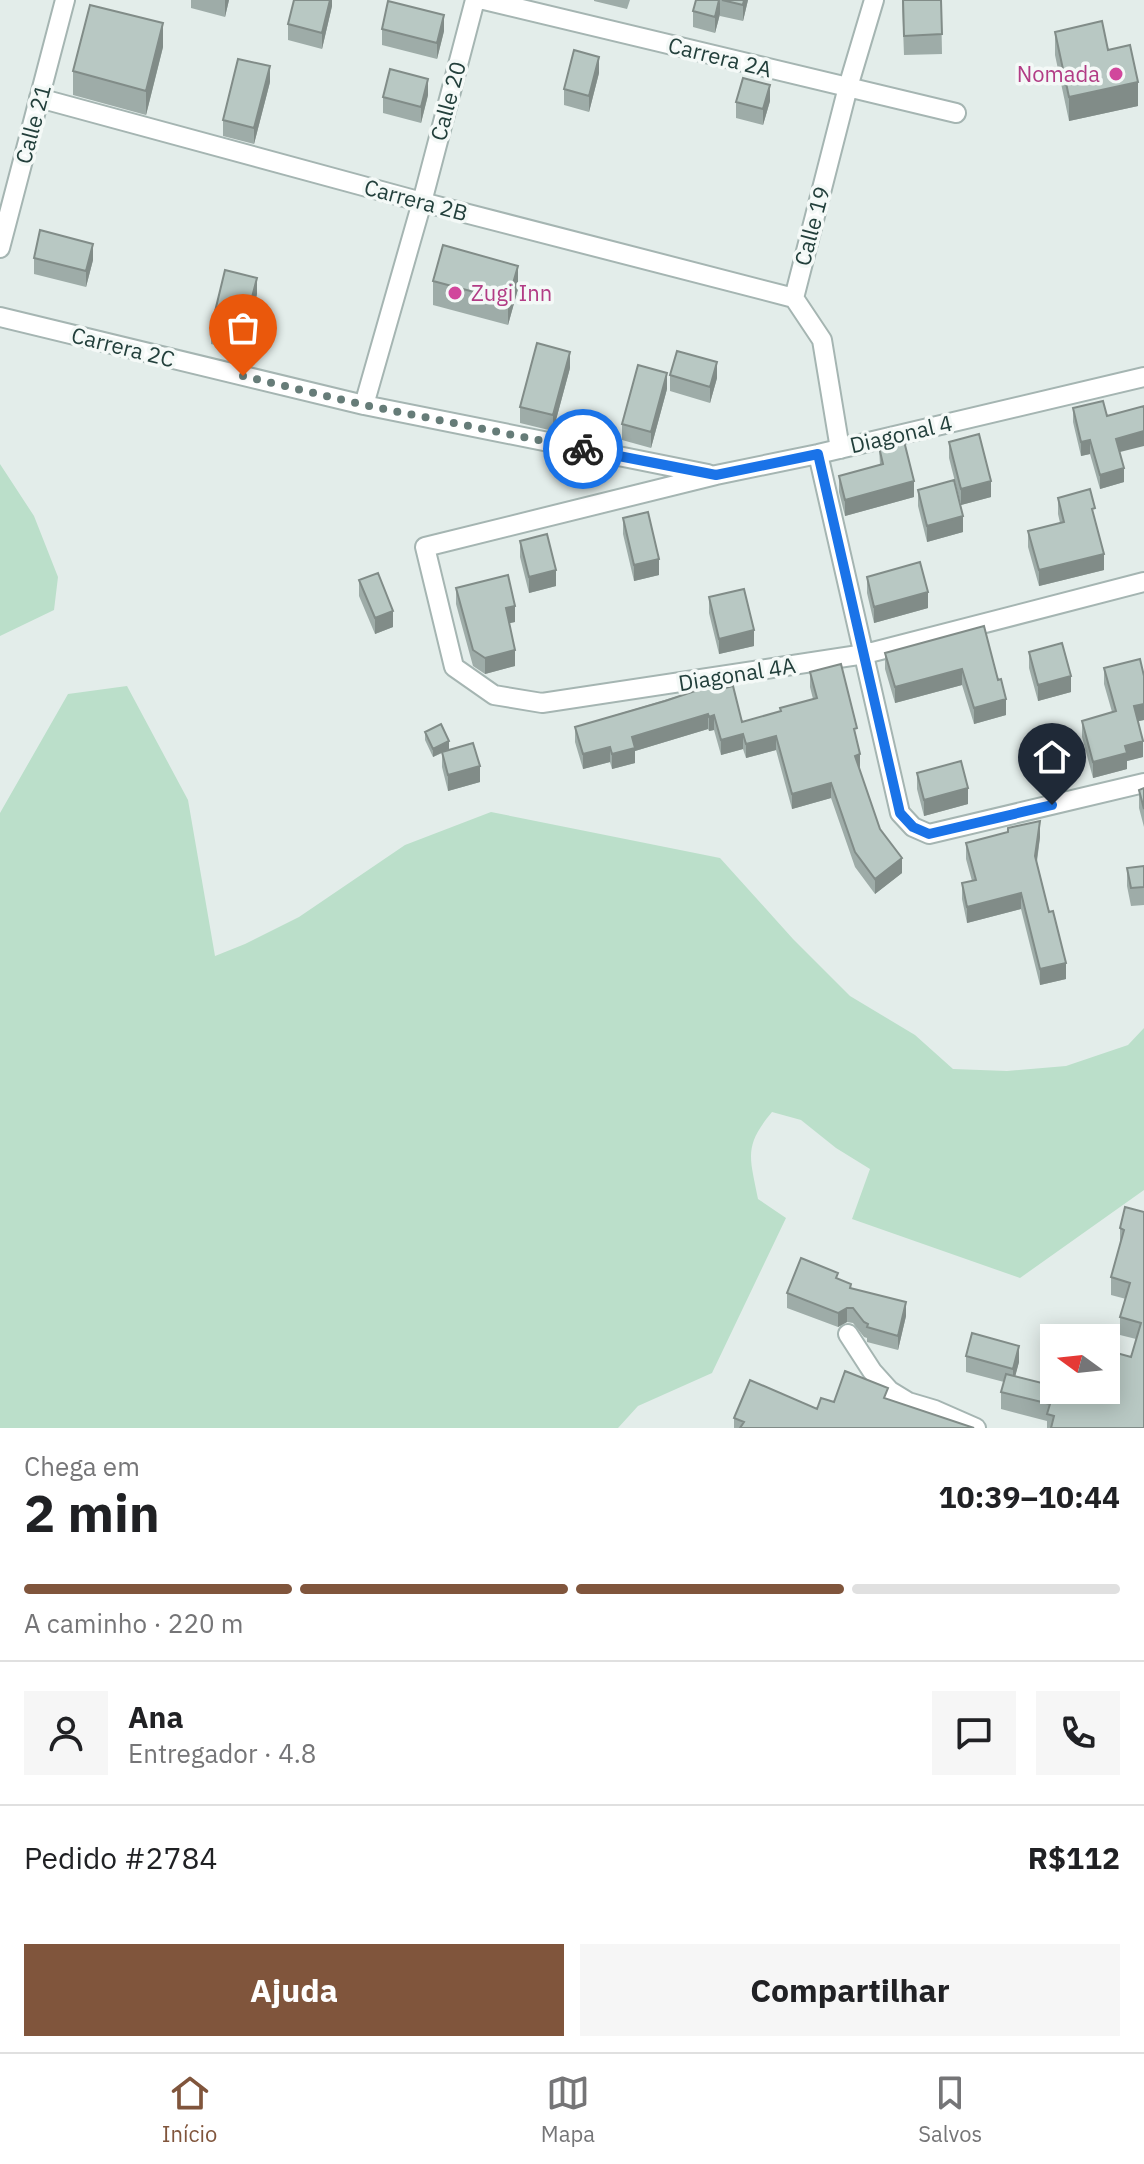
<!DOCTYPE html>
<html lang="pt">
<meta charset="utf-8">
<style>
body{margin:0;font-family:"IBM Plex Sans",sans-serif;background:#f6f6f6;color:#202124;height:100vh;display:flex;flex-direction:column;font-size:30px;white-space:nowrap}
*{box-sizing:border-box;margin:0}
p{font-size:26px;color:#757577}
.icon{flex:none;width:44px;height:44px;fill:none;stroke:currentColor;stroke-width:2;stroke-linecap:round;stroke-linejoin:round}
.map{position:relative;height:1428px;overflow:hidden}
.drawer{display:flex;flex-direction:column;background:#fff;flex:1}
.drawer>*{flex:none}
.needle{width:52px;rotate:285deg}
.fabs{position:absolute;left:1040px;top:1324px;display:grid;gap:16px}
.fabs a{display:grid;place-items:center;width:80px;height:80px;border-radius:0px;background:#fff;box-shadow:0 4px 20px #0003;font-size:40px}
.pin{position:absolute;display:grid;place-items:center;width:68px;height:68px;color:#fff;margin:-82px -34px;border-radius:50% 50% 50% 0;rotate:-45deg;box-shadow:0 0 8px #0007}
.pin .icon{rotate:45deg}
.courier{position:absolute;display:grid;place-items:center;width:80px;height:80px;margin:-40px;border:6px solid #1a73e8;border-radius:50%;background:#fff;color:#222;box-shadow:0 2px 10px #0007}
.headline em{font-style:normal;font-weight:700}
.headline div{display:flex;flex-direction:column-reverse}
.headline{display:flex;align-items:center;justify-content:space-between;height:136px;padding:0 24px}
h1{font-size:52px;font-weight:700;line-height:60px}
.bar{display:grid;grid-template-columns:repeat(4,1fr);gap:12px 8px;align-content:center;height:96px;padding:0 24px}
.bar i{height:10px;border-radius:6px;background:#e0e0e0}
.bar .current{background:#80553c}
.bar p{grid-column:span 4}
.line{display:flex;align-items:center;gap:20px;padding:0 24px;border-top:2px solid #e0e0e0}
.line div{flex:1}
.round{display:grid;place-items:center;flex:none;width:84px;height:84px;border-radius:0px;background:#f6f6f6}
.action{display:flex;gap:16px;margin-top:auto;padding:16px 24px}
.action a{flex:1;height:92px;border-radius:0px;background:#80553c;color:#fff;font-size:32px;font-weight:700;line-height:92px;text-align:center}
.action a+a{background:#f6f6f6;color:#202124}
.tabs{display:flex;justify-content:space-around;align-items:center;height:112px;border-top:2px solid #e0e0e0;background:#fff;font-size:22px;color:#757577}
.tabs a{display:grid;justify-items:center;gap:4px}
.tabs .current{color:#80553c}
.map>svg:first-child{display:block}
.green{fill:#bbdfca}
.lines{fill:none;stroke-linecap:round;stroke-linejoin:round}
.minor-casing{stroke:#a5b5b2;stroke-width:22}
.minor{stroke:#fff;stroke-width:18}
.wall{fill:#9eaca8}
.shaded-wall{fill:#818c88}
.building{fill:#b8c8c3;stroke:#818c88;stroke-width:2}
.done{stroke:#667c78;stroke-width:8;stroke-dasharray:0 14.4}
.route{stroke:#1a73e8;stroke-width:10}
.hotel-dot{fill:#d1479c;stroke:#f4f9f7;stroke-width:3}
.labels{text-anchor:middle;stroke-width:7;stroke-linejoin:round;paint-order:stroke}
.street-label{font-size:22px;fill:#223f3b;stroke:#f4f9f7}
.hotel-label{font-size:22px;fill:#b23c85;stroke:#f4f9f7;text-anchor:end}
</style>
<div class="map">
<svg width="1144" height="1428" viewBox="0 0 1144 1428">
<rect width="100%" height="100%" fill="#e3edea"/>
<path class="green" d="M 0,464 L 34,516 L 58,577 L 54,610 L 0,636 Z
M 127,686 L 188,800 L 215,956 L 245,944 L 299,917 L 405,845 L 491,812 L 720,858 L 793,939 L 850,996 L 915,1035 L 953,1069 L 1007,1071 L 1066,1066 L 1128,1045 L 1144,1028 L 1144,1190 L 1020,1278 L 852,1219 L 870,1169 L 836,1148 L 801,1120 L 772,1112 C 743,1147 750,1157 758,1199 L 786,1218 L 712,1373 L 638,1406 L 618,1428 L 0,1428 L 0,813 L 68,694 Z"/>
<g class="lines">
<g class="minor-casing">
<path id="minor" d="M 484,0 L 956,113
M 39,98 L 422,202 L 794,298
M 0,248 L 65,0
M 0,317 L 364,405 L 708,474
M 1144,377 L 818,454 L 716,475 L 425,547 L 454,667 L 494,695 L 542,703 L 865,654 L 1144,582
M 364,405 L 422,202 L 475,0
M 840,449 L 822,340 L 794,298 L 848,87 L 874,0
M 818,454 L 900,813 L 913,827 L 929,834 L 1144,783
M 848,1334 L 872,1371 L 890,1391 L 908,1402 L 935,1410 L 976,1428"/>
</g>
<use href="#minor" class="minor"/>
</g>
<path class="wall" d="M 191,0 L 229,0 L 225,17 L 191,8 Z
M 332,0 L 332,6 L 322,49 L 288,40 L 288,24 Z
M 594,0 L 630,0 L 627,9 L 594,1 Z
M 696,0 L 748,0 L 743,21 L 720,16 L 720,14 L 715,33 L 693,27 L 693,11 Z
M 902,0 L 941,0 L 942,54 L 904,55 Z
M 382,29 L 444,31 L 437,59 L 382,45 Z
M 1055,32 L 1108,50 L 1138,106 L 1069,121 L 1055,55 Z
M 163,47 L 146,115 L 73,95 L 73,71 Z
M 599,73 L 589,112 L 564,105 L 564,89 Z
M 270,82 L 254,144 L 223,136 L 223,120 Z
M 428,95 L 421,123 L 383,113 L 383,97 Z
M 770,101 L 763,125 L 736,118 L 736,102 Z
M 34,258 L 93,260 L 86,287 L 34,274 Z
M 433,281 L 518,289 L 508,325 L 433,305 Z
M 257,294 L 242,352 L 211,344 L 211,328 Z
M 570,368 L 553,431 L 520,423 L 520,407 Z
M 670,375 L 717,378 L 710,403 L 670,391 Z
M 667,389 L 651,448 L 622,440 L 622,424 Z
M 1073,408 L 1107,416 L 1119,452 L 1124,482 L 1100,489 L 1090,454 L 1081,456 L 1073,422 Z
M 949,442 L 991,497 L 961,505 L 949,458 Z
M 879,447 L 914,497 L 845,516 L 839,492 L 839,476 L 880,465 Z
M 918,490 L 963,532 L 927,542 L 918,506 Z
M 1058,498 L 1095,520 L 1104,570 L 1039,586 L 1028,547 L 1028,531 L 1060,523 L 1058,514 Z
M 623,518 L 659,575 L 634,581 L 623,534 Z
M 520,541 L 556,586 L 529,593 L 520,557 Z
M 867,577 L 928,608 L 874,623 L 867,593 Z
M 359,580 L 393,627 L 375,634 L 359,596 Z
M 456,588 L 515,622 L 509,623 L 515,666 L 485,674 L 473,666 L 456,604 Z
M 709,597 L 754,646 L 719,654 L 709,613 Z
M 984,626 L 1006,715 L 974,724 L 962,685 L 895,703 L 885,669 L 885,653 Z
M 1029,652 L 1071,692 L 1038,701 L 1029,668 Z
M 1104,668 L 1144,720 L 1138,721 L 1143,757 L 1127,761 L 1127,769 L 1093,778 L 1082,737 L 1082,721 L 1112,712 L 1104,684 Z
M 810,672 L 857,742 L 859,769 L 880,829 L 902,873 L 875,894 L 855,867 L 831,798 L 792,809 L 776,750 L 746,758 L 743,749 L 721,755 L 714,730 L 709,731 L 708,729 L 635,751 L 635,763 L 612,769 L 610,762 L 583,769 L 575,742 L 575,727 L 701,689 L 701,686 L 721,689 L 742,722 L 780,711 L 780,708 L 813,699 L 810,687 Z
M 425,732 L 449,749 L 480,782 L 448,791 L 442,767 L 442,753 L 433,757 L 425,740 Z
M 917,773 L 968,804 L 924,816 L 917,789 Z
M 1144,788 L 1144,827 L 1139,808 L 1139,790 Z
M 1040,837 L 1037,862 L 1066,979 L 1040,985 L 1021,909 L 967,923 L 962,899 L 962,883 L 972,881 L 966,859 L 966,843 Z
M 1144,866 L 1144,905 L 1131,906 L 1127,886 L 1127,868 Z
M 1144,1212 L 1144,1428 L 1047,1428 L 1047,1421 L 1001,1409 L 1001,1392 L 1004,1382 L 966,1372 L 966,1356 L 1019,1362 L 1015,1376 L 1054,1386 L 1131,1357 L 1136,1339 L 1120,1335 L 1120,1317 L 1126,1299 L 1111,1295 L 1111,1277 L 1120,1245 L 1120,1228 Z
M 838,1279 L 851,1289 L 906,1316 L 898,1350 L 867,1342 L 867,1338 L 864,1337 L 853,1323 L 847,1322 L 838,1327 L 787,1308 L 787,1293 Z
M 888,1399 L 974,1428 L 734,1428 L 734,1418 L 817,1409 L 834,1402 Z"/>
<path class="shaded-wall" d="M 225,0 L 229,0 L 225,17 Z
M 330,0 L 332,0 L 332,6 L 322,49 L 322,33 Z
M 720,0 L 720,14 L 715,33 L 715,17 Z
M 744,0 L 748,0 L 743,21 L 743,5 Z
M 444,15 L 444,31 L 437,59 L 437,43 Z
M 163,23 L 163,47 L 146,115 L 146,91 Z
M 599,57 L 599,73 L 589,112 L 589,96 Z
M 270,66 L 270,82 L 254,144 L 254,128 Z
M 428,79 L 428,95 L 421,123 L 421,107 Z
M 1138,82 L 1138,106 L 1069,121 L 1069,97 Z
M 770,85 L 770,101 L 763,125 L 763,109 Z
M 93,244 L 93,260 L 86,287 L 86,271 Z
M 518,266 L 518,289 L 508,325 L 508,301 Z
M 257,278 L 257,294 L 242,352 L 242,336 Z
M 570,352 L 570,368 L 553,431 L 553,415 Z
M 717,362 L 717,378 L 710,403 L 710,387 Z
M 667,373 L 667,389 L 651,448 L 651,432 Z
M 1144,431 L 1144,446 L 1116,453 L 1116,439 Z
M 1090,440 L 1090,454 L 1081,456 L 1081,442 Z
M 1124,468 L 1124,482 L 1100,489 L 1100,475 Z
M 914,481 L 914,497 L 845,516 L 845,500 Z
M 991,481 L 991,497 L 961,505 L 961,489 Z
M 963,516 L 963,532 L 927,542 L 927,526 Z
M 1104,554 L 1104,570 L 1039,586 L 1039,570 Z
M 659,559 L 659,575 L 634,581 L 634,565 Z
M 556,570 L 556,586 L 529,593 L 529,577 Z
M 928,592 L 928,608 L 874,623 L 874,607 Z
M 515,606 L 515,622 L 506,624 L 506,608 Z
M 393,611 L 393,627 L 375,634 L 375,618 Z
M 754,630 L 754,646 L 719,654 L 719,639 Z
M 515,650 L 515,666 L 485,674 L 485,658 Z
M 962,669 L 962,685 L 895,703 L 895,687 Z
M 1071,676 L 1071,692 L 1038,701 L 1038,685 Z
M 1006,699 L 1006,715 L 974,724 L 974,708 Z
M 1144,704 L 1144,720 L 1134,722 L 1134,706 Z
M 708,714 L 708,729 L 635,751 L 635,763 L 612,769 L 612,754 L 632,737 Z
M 714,715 L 714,730 L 709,731 L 709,717 Z
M 743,734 L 743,749 L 721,755 L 721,740 Z
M 776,736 L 776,750 L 746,758 L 746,744 Z
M 449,741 L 449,749 L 433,757 L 433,749 Z
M 1143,741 L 1143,757 L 1127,761 L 1127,769 L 1093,778 L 1093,762 L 1125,746 Z
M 610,747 L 610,762 L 583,769 L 583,754 Z
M 860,754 L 860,769 L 855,770 L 855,756 Z
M 480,766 L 480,782 L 448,791 L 448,775 Z
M 831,783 L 831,798 L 792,809 L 792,794 Z
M 968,788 L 968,804 L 924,816 L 924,800 Z
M 1040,821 L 1040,837 L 1035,872 L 1035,856 Z
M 902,858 L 902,873 L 875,894 L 875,879 Z
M 1021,893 L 1021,909 L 967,923 L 967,907 Z
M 1066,963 L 1066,979 L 1040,985 L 1040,969 Z
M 906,1302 L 906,1316 L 898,1350 L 898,1336 Z
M 847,1308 L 847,1322 L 838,1327 L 838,1313 Z
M 1019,1346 L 1019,1362 L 1013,1385 L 1013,1369 Z"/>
<path class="building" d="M 294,0 L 330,0 L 322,33 L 288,24 Z
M 696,0 L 719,0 L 715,17 L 693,11 Z
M 722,0 L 744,0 L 743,5 Z
M 903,0 L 941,0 L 942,34 L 904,36 Z
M 388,1 L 444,15 L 437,43 L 382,29 Z
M 90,5 L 163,23 L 146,91 L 73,71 Z
M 1102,21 L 1108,50 L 1130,45 L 1138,82 L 1069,97 L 1055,32 Z
M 574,50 L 599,57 L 589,96 L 564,89 Z
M 238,59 L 270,66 L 254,128 L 223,120 Z
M 390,69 L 428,79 L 421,107 L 383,97 Z
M 743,78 L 770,85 L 763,109 L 736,102 Z
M 40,230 L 93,244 L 86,271 L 34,258 Z
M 443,245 L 518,266 L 508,301 L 433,281 Z
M 225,270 L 257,278 L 242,336 L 211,328 Z
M 537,343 L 570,352 L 553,415 L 520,407 Z
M 677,351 L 717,362 L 710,387 L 670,375 Z
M 638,365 L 667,373 L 651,432 L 622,424 Z
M 1103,401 L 1107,416 L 1144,406 L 1144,431 L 1116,439 L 1124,468 L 1100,475 L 1090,440 L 1081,442 L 1073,408 Z
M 979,434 L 991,481 L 961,489 L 949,442 Z
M 904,441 L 914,481 L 845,500 L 839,476 L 883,464 L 879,447 Z
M 954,480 L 963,516 L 927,526 L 918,490 Z
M 1090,489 L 1095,508 L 1092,509 L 1104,554 L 1039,570 L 1028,531 L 1064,522 L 1058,498 Z
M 648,512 L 659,559 L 634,565 L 623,518 Z
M 547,534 L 556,570 L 529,577 L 520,541 Z
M 920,562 L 928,592 L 874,607 L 867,577 Z
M 378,573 L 393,611 L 375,618 L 359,580 Z
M 508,575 L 515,606 L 506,608 L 515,650 L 485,658 L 473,650 L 456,588 Z
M 744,589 L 754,630 L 719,639 L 709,597 Z
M 984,626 L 998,680 L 1001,679 L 1006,699 L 974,708 L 962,669 L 895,687 L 885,653 Z
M 1062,643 L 1071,676 L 1038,685 L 1029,652 Z
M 1140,659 L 1144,676 L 1144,704 L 1134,706 L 1143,741 L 1125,746 L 1127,753 L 1093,762 L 1082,721 L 1116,711 L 1104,668 Z
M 841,664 L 857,728 L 854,729 L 860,754 L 855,756 L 880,829 L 902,858 L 875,879 L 855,852 L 831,783 L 792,794 L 776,736 L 746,744 L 743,734 L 721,740 L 714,715 L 709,717 L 708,714 L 632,737 L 635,748 L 612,754 L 610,747 L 583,754 L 575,727 L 665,701 L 701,689 L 701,686 L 719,681 L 721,689 L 733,686 L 742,722 L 781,711 L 780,708 L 817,698 L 810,672 Z
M 441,724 L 449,741 L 433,749 L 425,732 Z
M 473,743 L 480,766 L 448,775 L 442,752 Z
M 961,761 L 968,788 L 924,800 L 917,773 Z
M 1144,788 L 1144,809 L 1139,790 Z
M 1040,821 L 1035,856 L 1049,912 L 1053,911 L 1066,963 L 1040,969 L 1021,893 L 967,907 L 962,883 L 976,880 L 966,843 L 1008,832 L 1008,828 Z
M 1144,866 L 1144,887 L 1131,888 L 1127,868 Z
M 1125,1207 L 1144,1212 L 1144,1428 L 1051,1428 L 1054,1416 L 1047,1414 L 1050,1404 L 1001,1392 L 1006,1374 L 1054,1386 L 1054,1390 L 1106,1390 L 1106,1350 L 1131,1357 L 1141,1323 L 1120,1317 L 1130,1283 L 1111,1277 L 1124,1230 L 1120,1228 Z
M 801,1258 L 838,1273 L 836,1278 L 851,1284 L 850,1288 L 906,1302 L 898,1336 L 867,1327 L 868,1324 L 864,1322 L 853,1308 L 847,1308 L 838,1313 L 787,1293 Z
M 972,1333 L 1019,1346 L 1013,1369 L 966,1356 Z
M 845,1371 L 888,1388 L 884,1398 L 974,1428 L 740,1428 L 744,1422 L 734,1418 L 750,1380 L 817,1409 L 821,1398 L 834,1402 Z"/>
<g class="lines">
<path class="done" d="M 243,376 L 364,405 L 583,449"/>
<path class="route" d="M 583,449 L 716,475 L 818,454 L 900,813 L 913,827 L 929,834 L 1052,805"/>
</g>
<g class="hotel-dot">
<circle cx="1116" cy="74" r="8"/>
<circle cx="455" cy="293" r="8"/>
</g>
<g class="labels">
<g class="street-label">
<text transform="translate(720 57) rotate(14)" y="8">Carrera 2A</text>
<text transform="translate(448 101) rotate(-75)" y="8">Calle 20</text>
<text transform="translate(33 124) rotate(-75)" y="8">Calle 21</text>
<text transform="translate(416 200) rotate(15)" y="8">Carrera 2B</text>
<text transform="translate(812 226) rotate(-75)" y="8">Calle 19</text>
<text transform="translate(123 347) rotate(14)" y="8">Carrera 2C</text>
<text transform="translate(901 434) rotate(-13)" y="8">Diagonal 4</text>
<text transform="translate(737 674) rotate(-9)" y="8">Diagonal 4A</text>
</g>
<g class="hotel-label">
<text x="1100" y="82">Nomada</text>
<text x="471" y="301" text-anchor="start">Zugi Inn</text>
</g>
</g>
</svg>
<div class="fabs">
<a><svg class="needle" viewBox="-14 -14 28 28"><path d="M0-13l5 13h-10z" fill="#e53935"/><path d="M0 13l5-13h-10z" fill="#757577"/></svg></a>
</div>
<div class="pin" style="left:243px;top:376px;background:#ea580c"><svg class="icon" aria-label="bag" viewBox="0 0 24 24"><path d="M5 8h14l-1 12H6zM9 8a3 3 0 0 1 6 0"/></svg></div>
<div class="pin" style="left:1052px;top:805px;background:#1f2937"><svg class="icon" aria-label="home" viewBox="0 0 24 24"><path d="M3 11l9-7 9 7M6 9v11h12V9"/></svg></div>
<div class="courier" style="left:583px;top:449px"><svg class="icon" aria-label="bike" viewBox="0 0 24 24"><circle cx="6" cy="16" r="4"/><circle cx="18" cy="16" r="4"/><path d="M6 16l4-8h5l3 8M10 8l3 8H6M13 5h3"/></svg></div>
</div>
<section class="drawer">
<div class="headline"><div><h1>2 min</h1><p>Chega em</p></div><em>10:39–10:44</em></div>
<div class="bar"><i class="current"></i><i class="current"></i><i class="current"></i><i></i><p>A caminho · 220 m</p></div>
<div class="line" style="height:144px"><a class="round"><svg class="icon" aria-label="person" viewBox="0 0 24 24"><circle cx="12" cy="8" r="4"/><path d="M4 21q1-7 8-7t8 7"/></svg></a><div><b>Ana</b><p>Entregador · 4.8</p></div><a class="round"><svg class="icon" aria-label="chat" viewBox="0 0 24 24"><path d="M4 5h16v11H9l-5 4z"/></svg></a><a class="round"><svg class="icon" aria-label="phone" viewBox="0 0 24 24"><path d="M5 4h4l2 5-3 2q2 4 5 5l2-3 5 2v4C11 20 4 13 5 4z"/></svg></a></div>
<div class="line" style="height:104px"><div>Pedido #2784</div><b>R$112</b></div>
<div class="action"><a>Ajuda</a><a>Compartilhar</a></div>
</section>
<nav class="tabs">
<a class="current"><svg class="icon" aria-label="home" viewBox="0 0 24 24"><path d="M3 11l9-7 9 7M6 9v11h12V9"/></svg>Início</a>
<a><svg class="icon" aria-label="map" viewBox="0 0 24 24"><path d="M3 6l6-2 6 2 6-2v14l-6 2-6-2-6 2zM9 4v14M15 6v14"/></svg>Mapa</a>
<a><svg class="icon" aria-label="saved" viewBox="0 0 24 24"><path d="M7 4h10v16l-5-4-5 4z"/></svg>Salvos</a>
</nav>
